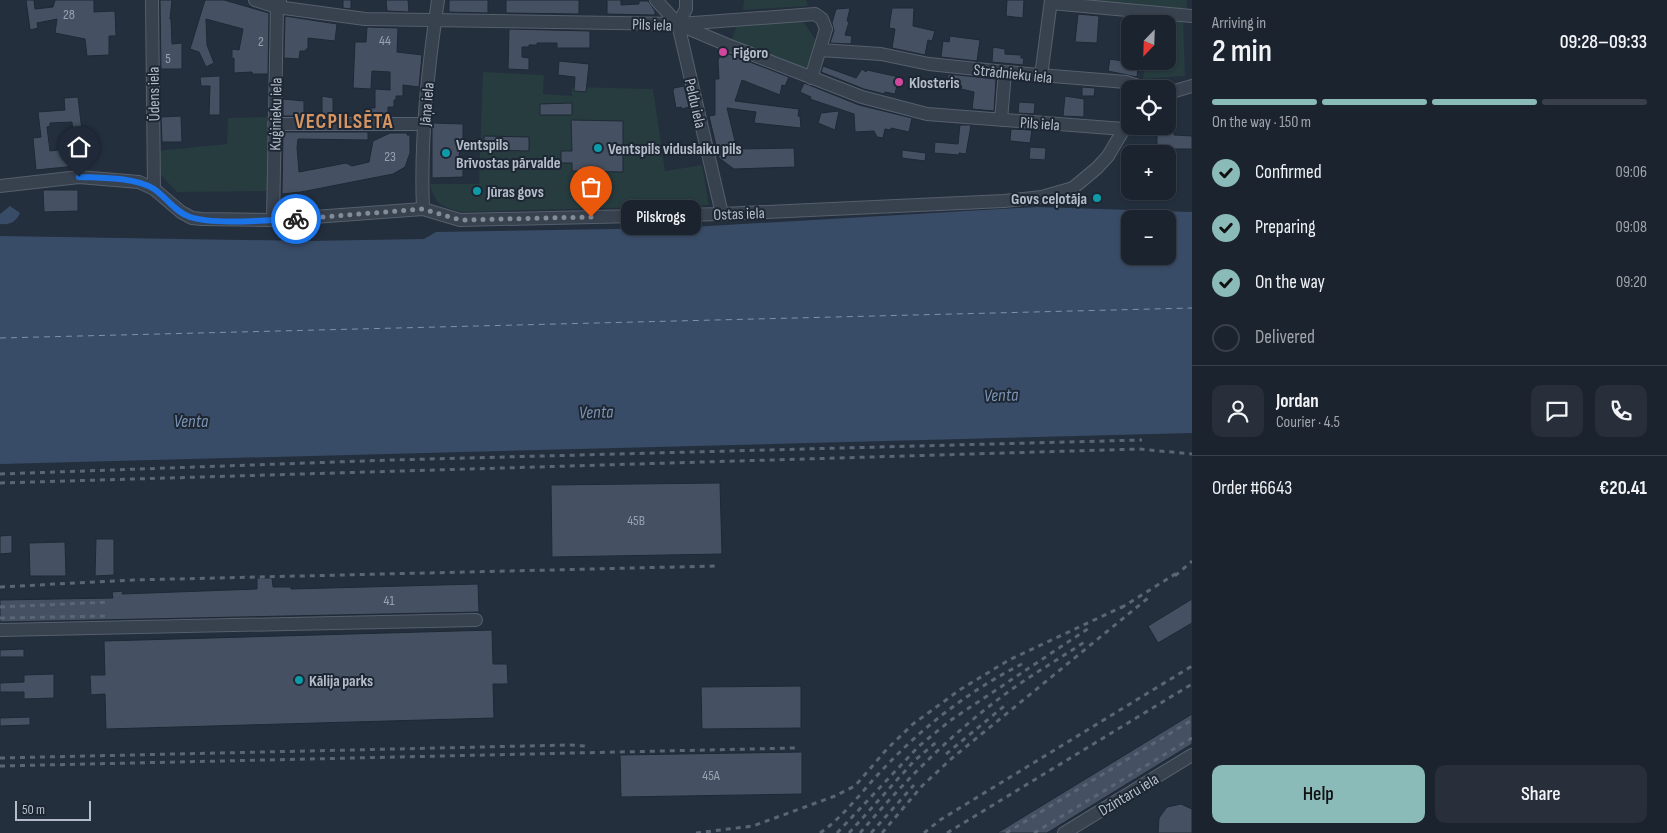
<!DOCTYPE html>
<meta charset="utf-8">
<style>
body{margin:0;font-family:"Sofia Sans Condensed",sans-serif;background:#282f3a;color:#f1f3f6;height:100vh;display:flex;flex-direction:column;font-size:19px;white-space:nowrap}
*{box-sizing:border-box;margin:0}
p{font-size:16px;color:#a0a4aa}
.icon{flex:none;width:28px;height:28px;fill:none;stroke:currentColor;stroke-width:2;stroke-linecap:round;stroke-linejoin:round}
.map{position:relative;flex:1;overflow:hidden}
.sheet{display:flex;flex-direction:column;background:#1b232e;width:475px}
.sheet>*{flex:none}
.needle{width:32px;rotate:203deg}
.tools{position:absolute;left:1121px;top:15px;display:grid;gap:10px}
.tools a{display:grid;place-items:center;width:55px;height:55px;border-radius:10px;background:#1b232e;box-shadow:0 1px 4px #0004,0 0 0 1px #39404a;font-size:25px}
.scale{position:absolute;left:15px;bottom:12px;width:76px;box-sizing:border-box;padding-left:5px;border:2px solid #b4bcc9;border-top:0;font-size:14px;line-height:18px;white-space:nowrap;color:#b4bcc9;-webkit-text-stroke:4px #1d2633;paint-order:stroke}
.pin{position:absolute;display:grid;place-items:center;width:42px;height:42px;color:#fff;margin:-51px -21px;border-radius:50% 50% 50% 0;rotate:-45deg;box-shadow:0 0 5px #0007}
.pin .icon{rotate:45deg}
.courier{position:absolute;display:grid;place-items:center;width:50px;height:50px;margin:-25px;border:4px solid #1a73e8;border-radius:50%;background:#fff;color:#222;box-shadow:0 1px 6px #0007}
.bubble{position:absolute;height:35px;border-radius:10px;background:#1b232e;box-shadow:0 1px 4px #0004,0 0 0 1px #39404a;font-size:16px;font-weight:600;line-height:35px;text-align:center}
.summary em{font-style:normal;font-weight:600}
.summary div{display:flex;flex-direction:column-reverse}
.summary{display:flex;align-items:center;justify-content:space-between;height:85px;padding:0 20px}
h1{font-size:32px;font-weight:600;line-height:38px}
.bar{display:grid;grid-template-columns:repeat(4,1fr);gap:8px 5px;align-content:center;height:60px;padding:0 20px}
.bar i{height:6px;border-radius:4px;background:#39404a}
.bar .selected{background:#8bbbb9}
.bar p{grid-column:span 4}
.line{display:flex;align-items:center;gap:12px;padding:0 20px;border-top:1px solid #39404a}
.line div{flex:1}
.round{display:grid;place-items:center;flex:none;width:52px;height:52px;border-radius:10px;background:#282f3a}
ol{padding:0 20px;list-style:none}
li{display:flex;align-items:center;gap:15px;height:55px}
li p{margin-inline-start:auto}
li .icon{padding:5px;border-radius:50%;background:#8bbbb9;color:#111;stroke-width:4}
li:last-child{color:#a0a4aa}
li i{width:28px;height:28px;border:2px solid #39404a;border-radius:50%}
.primary-button{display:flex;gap:10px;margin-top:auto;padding:10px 20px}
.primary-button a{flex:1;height:58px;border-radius:10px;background:#8bbbb9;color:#111;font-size:20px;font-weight:600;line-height:58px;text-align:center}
.primary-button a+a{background:#282f3a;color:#f1f3f6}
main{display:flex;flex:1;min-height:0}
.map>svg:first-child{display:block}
.green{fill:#263c3f}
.water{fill:#394c67;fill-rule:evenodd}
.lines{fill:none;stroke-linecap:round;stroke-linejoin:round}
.ferry{stroke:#7c92b1;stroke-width:1;stroke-dasharray:6 5;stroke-linecap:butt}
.building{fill:#455162;stroke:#1f2835;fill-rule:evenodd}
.minor-casing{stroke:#565f6c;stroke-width:14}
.minor{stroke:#38414e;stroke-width:12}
.rail{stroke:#5a6575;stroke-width:3;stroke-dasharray:5 5;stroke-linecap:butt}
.done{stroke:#828b98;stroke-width:5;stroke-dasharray:0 9}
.route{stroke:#1a73e8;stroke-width:6}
.hotel-dot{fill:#d1479c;stroke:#1d2633;stroke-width:2}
.culture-dot{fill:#0f9aa8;stroke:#1d2633;stroke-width:2}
.labels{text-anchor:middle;stroke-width:4;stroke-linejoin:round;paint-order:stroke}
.number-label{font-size:14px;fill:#98a1af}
.street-label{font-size:16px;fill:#b4bcc9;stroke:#1d2633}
.poi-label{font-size:16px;font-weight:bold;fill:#b4bcc9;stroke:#1d2633;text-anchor:start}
.water-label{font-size:18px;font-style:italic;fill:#7c92b1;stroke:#1d2633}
.district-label{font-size:21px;font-weight:bold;letter-spacing:1px;fill:#d59563;stroke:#1d2633}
</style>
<main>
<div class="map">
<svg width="1192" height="833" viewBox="0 0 1192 833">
<rect width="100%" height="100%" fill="#242f3e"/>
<path class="green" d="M 744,0 L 806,0 L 808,6 L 743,10 Z
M 1073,0 L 1187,0 L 1186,11 Z
M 1152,18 L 1183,20 L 1185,76 L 1143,79 L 1146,61 L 1168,61 L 1168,24 L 1151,24 Z
M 803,21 L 817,42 L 809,67 L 800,68 L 731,41 L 737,25 Z
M 483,72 L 544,75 L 543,94 L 572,96 L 572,87 L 653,89 L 665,171 L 702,165 L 709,205 L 462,212 C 442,207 435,205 430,184 L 479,184 Z
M 268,117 L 268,191 L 177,192 L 157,171 L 156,151 L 227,144 L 228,118 Z"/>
<path class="water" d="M 10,206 L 20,213 C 16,222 10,225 0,224 L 0,214 Z
M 1037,207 L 1192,212 L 1192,433 L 0,464 L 0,236 L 308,241 L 424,239 L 436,232 L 675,228 ZM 1130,219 L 1168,219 L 1168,256 L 1130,256 Z"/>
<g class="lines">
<path class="ferry" d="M 0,338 L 1192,308"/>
</g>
<path class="building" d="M 26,0 L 34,0 L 35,9 L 53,7 L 55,0 L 94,0 L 94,12 L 115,11 L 116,36 L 109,36 L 109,55 L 87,56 L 85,39 L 55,33 L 57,19 L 37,23 L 38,28 L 30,30 Z
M 160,0 L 172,0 L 170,19 L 171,19 L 172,44 L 182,43 L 182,69 L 161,69 Z
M 205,0 L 224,0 L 269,13 L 268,74 L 252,74 L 252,72 L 234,73 L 234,58 L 232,59 L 232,49 L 239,50 L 243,29 L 206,19 L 207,45 L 214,63 L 206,67 L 199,52 L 190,49 Z
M 343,0 L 351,0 L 351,9 L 343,8 Z
M 386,0 L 408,0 L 409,12 L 387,11 Z
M 449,0 L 488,0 L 488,13 L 449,12 Z
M 506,0 L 579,0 L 579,14 L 506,13 Z
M 607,0 L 621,0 L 621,5 L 639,4 L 639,1 L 648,1 L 655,11 L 655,15 L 607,14 Z
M 1007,0 L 1024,0 L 1023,18 L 1006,16 Z
M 850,8 L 847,21 L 849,22 L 845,35 L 852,36 L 851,44 L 830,43 L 834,31 L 832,23 L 836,9 Z
M 892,8 L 914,8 L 913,26 L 935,31 L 932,41 L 928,40 L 925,55 L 892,48 L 895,29 L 889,28 Z
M 1078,14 L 1099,16 L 1097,43 L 1075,42 Z
M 285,16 L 337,24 L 335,41 L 308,38 L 308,49 L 306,49 L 306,51 L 300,51 L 299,59 L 284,58 Z
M 367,27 L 398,28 L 397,52 L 422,55 L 419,87 L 403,85 L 403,96 L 396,96 L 396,100 L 394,100 L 394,107 L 388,107 L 388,116 L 364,116 L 364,110 L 369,110 L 369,108 L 375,108 L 375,89 L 390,90 L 390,72 L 372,71 L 371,89 L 353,88 L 355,42 L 366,42 Z
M 509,29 L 590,31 L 590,48 L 557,48 L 557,43 L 537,43 L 537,45 L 529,45 L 529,47 L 522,47 L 522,57 L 529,58 L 529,70 L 508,69 Z
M 950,36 L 980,40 L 977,61 L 941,57 L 943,41 L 949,42 Z
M 993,47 L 1005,49 L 1005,54 L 1021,55 L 1021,58 L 1024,58 L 1023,65 L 992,62 Z
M 721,51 L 789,77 L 785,86 L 782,85 L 780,95 L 742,80 L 735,101 L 799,109 L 798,116 L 800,116 L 801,128 L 754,123 L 756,112 L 727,108 L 737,149 L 794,148 L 795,167 L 734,169 L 719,158 L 709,116 L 715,115 L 715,79 L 719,79 L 718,61 Z
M 1110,59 L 1133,63 L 1133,67 L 1138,67 L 1137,77 L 1108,71 Z
M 559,61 L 589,64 L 586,92 L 574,91 L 575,77 L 558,75 Z
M 823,66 L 856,78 L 862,69 L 866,72 L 867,70 L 899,77 L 895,94 L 885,92 L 884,94 L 864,89 L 821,72 Z
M 948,74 L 996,79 L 994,111 L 972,109 L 974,92 L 961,89 L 962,86 L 947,85 Z
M 220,76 L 220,115 L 209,115 L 210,86 L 201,86 L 200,77 Z
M 804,83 L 859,105 L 912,118 L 909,132 L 891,128 L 891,130 L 885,129 L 883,138 L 877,137 L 874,131 L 855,132 L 854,114 L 810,99 L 811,97 L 800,92 Z
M 684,86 L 689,107 L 682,109 L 681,107 L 676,108 L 673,91 L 674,88 Z
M 1082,87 L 1095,88 L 1094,96 L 1082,96 Z
M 322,96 L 333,98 L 333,116 L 322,116 Z
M 1065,96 L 1084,99 L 1084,117 L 1063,116 Z
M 78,97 L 86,165 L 36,170 L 33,138 L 41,137 L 38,112 L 65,110 L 64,98 ZM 72,122 L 74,148 L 50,151 L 47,127 L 50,126 L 50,123 Z
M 283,99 L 304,101 L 304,116 L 283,116 Z
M 1019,102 L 1035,103 L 1034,114 L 1018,113 Z
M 572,103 L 572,115 L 540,115 L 540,104 Z
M 839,111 L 835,130 L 818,123 L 821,113 Z
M 181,116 L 182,142 L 162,142 L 161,117 Z
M 571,120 L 623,121 L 623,172 L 572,171 L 572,163 L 561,163 L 561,151 L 572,151 Z
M 432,123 L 463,124 L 463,145 L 459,154 L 460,165 L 463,165 L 463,177 L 432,178 Z
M 960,125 L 971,125 L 966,154 L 959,153 L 959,155 L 934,153 L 935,142 L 958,144 Z
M 1011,129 L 1032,130 L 1030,143 L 1010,141 Z
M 1157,131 L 1174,131 L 1174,135 L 1192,136 L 1192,149 L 1157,149 Z
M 283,132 L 368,132 L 368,140 L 298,139 L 297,147 L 299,172 L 346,163 L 352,166 L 369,162 L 373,141 L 390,133 L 407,133 L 407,135 L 410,135 L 410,153 L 405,167 L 393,174 L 301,192 L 282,194 Z
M 484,136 L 529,137 L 529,151 L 484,150 Z
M 1030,147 L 1046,148 L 1045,160 L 1029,159 Z
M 902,150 L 926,153 L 925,161 L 902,158 Z
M 43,190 L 78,190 L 78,211 L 44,212 Z
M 720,483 L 722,554 L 552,557 L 551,485 Z
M 12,535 L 12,553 L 0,554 L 0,536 Z
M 96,539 L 114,539 L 114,575 L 95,576 Z
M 65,542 L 66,576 L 30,576 L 29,543 Z
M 257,578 L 272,578 L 273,587 L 291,587 L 291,589 L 478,584 L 479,612 L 0,622 L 0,600 L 113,598 L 112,592 L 123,591 L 122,594 L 257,589 Z
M 1192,599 L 1192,623 L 1158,643 L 1148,626 Z
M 492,630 L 493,664 L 507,664 L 508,684 L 493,684 L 494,718 L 106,729 L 105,694 L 91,695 L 90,675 L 105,675 L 104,641 Z
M 24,649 L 24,657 L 0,657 L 0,650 Z
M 54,674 L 54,698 L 24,699 L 24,692 L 0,692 L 0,683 L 24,682 L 24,675 Z
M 801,686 L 801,728 L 702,729 L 701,687 Z
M 1192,714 L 1192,744 L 1047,833 L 997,833 Z
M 30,717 L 30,725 L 0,726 L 0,718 Z
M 802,752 L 802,794 L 621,797 L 620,755 Z
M 1181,804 L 1192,809 L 1192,833 L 1158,833 L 1159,818 L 1167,807 Z"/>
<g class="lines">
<g class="minor-casing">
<path id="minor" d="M 152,0 L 154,189
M 255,0 L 277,7 L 365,19 L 678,24 L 725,44 L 862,97 L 927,114 L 1124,129
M 656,0 L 678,24 L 722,214
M 1051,3 L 1192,16
M 678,24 L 686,9 L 686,0
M 680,24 L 815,14 L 822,19 L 826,29 L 811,78
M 820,50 L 881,54 L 929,64 L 1005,72 L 1126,82 L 1147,89
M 1041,76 L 1051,0
M 1168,93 L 1192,86
M 1001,120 L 1005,72
M 274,124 L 424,124
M 0,186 L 79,177 L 139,182 L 154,189 L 181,212 L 192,218 L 202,219 L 273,220 L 423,209 L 460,220 L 722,214 L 1004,201 L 1042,197 L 1073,188 L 1097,168 L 1108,156 L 1124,129 L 1130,123
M 423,209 C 420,140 428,69 438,0
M 273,220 L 277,7 L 280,1
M 0,630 L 476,620
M 1064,833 L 1192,755"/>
</g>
<use href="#minor" class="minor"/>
<path class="rail" d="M 0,474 L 392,460 L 1142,440
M 0,483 L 1139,449 L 1192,454
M 1175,576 L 1192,561
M 0,587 L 133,580 L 717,566
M 0,607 L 109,602
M 1121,608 L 1180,571
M 0,618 L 108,616
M 946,754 L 1008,703
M 0,758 L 570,745 L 585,746
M 0,766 L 795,748
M 696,833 L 753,826 L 835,796 L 855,786 L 887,749 L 913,724 L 961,689 L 1009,660 L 1126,605
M 820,833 C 846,815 864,788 887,765 C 925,725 972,689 1022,664
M 837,833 L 919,746 L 951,720 L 1089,628
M 849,833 L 915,760 L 939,740
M 860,833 C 906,779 957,728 1015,687 C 1038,671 1062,657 1086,641
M 871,833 L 914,785
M 882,833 L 922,786 L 951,759 L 1148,598
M 924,833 L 940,820 L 1192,666
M 947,833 L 1192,684
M 1006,833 L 1192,720
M 1034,833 L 1192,738"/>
</g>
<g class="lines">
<path class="done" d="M 296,219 L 423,209 L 460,220 L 591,217"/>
<path class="route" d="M 79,177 C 101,178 135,177 154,189 C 166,197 175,212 190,217 C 214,225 269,220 296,219"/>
</g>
<g class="hotel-dot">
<circle cx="723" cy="52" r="5"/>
<circle cx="899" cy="82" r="5"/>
</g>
<g class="culture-dot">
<circle cx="598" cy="148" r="5"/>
<circle cx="446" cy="153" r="5"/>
<circle cx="477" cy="191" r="5"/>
<circle cx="1097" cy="198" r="5"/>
<circle cx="299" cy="680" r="5"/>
</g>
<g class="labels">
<g class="number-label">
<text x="69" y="19">28</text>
<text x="385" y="45">44</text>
<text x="261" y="46">2</text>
<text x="168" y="63">5</text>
<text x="390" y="161">23</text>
<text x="636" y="525">45B</text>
<text x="389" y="605">41</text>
<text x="711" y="780">45A</text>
</g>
<g class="street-label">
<text transform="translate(652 24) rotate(2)" y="6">Pils iela</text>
<text transform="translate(1013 73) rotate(6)" y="6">Strādnieku iela</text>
<text transform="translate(153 94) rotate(-91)" y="6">Ūdens iela</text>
<text transform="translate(696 103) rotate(77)" y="6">Peldu iela</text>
<text transform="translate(426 104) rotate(-85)" y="6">Jāņa iela</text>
<text transform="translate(275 114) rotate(-89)" y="6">Kuģinieku iela</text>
<text transform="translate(1040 123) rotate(4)" y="6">Pils iela</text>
<text transform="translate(739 213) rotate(-2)" y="6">Ostas iela</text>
<text transform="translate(1128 794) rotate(-31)" y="6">Dzintaru iela</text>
</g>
<g class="poi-label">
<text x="733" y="58">Figoro</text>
<text x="909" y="88">Klosteris</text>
<text x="456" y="150">Ventspils<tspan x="456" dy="18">Brīvostas pārvalde</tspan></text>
<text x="608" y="154">Ventspils viduslaiku pils</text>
<text x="487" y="197">Jūras govs</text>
<text x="1087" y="204" text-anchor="end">Govs ceļotāja</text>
<text x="309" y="686">Kālija parks</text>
</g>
<g class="water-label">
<text transform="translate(1001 395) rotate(-2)" y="6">Venta</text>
<text transform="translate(596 412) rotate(-2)" y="6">Venta</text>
<text x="191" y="427">Venta</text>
</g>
<g class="district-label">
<text x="344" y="128">VECPILSĒTA</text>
</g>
</g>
</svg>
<div class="tools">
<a><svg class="needle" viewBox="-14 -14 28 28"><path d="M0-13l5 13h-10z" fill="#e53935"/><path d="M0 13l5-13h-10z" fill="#a0a4aa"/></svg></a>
<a><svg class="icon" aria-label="locate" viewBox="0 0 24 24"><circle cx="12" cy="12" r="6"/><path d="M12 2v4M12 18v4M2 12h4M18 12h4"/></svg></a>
<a>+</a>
<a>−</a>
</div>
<div class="scale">50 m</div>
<div class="pin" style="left:591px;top:217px;background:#ea580c"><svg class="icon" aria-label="bag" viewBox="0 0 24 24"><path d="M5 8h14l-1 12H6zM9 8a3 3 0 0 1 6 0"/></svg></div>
<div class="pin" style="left:79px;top:177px;background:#1f2937"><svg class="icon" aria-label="home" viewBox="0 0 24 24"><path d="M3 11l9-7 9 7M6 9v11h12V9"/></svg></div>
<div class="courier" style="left:296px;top:219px"><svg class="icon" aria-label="bike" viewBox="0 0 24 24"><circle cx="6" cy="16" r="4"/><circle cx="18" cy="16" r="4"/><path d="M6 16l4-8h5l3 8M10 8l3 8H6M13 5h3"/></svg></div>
<div class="bubble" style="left:621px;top:200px;width:80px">Pilskrogs</div>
</div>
<section class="sheet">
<div class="summary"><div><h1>2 min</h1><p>Arriving in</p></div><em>09:28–09:33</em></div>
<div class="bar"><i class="selected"></i><i class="selected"></i><i class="selected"></i><i></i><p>On the way · 150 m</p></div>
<ol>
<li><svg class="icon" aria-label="check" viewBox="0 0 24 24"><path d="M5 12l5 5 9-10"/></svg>Confirmed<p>09:06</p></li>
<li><svg class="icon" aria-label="check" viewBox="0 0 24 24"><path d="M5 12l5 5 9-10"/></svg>Preparing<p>09:08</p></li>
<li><svg class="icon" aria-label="check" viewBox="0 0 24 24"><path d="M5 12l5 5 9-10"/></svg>On the way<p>09:20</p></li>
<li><i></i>Delivered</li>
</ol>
<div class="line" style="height:90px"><a class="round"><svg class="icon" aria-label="person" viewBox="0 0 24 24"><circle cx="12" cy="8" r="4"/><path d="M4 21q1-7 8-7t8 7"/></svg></a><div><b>Jordan</b><p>Courier · 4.5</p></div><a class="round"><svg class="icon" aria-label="chat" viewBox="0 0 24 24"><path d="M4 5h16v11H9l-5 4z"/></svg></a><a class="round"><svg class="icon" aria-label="phone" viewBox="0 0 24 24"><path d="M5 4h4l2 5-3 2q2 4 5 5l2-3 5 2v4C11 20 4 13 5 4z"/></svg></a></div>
<div class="line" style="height:65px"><div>Order #6643</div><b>€20.41</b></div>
<div class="primary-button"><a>Help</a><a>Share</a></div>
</section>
</main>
